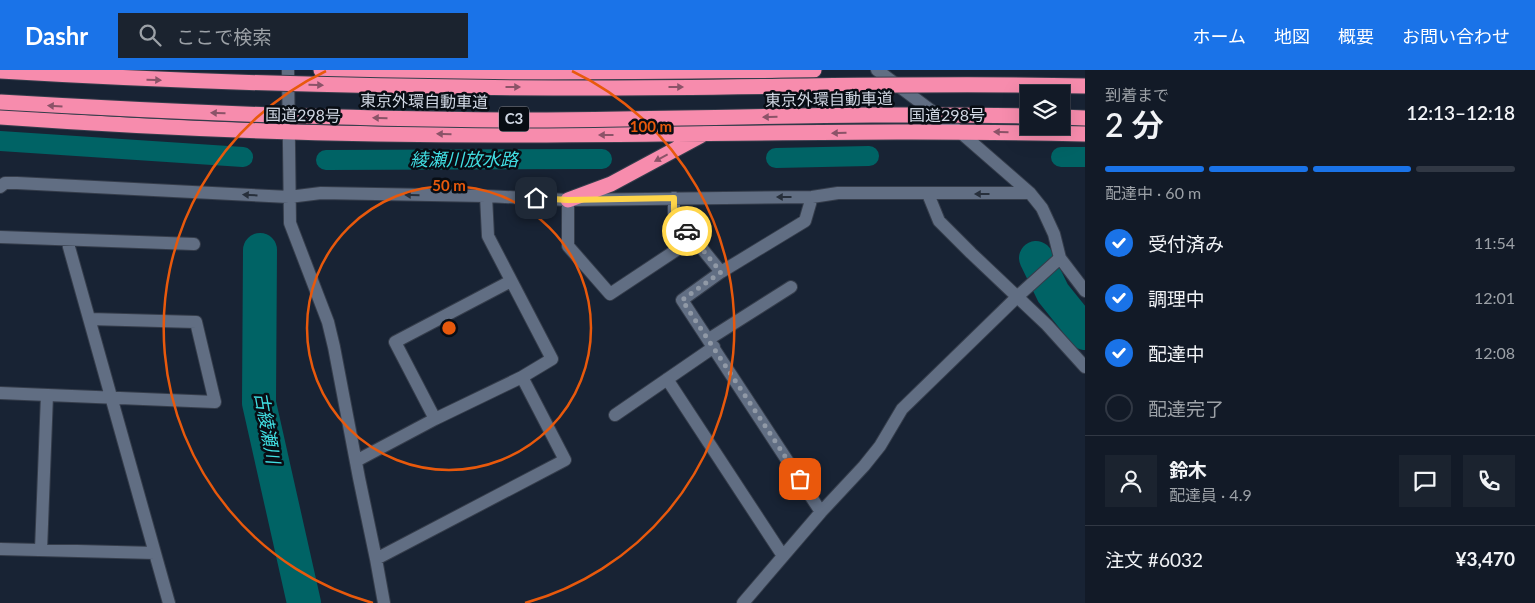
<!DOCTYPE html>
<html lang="ja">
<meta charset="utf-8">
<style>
body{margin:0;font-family:Lato,"Noto Sans JP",sans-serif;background:#1b232f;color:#f1f3f6;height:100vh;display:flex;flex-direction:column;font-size:19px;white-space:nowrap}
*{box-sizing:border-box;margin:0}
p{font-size:16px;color:#9ca1a7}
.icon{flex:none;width:28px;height:28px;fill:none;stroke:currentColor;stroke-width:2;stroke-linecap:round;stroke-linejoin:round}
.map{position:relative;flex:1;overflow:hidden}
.details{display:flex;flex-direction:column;background:#121a27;width:450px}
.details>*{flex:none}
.tools{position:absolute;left:1020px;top:15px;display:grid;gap:10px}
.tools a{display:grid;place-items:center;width:50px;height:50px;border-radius:0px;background:#121a27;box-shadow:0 5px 20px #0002,0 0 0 1px #313844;font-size:25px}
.pin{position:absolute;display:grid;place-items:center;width:42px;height:42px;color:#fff;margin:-21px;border-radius:10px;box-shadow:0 2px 8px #0006}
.courier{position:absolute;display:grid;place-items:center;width:50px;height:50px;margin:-25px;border:4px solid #ffd54a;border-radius:50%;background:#fff;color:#222;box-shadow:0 1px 6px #0007}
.head em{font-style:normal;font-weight:600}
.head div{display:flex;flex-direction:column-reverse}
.head{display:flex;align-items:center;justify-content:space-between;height:85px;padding:0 20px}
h1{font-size:32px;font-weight:600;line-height:38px}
.bar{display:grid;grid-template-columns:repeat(4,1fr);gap:8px 5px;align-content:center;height:60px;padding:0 20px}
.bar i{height:6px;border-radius:4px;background:#313844}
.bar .on{background:#1a73e8}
.bar p{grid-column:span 4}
.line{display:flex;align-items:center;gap:12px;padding:0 20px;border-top:1px solid #313844}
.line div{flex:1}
.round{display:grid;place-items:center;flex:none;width:52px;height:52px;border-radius:0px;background:#1b232f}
ol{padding:0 20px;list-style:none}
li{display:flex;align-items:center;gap:15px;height:55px}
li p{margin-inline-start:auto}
li .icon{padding:5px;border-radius:50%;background:#1a73e8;color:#fff;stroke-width:4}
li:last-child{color:#9ca1a7}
li i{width:28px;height:28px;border:2px solid #313844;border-radius:50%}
header{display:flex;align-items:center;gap:30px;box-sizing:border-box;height:70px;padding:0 25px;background:#1a73e8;color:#fff}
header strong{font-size:24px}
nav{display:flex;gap:28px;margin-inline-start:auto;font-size:18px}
.search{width:350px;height:45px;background:#1b232f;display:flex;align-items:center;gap:12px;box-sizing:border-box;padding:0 18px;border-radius:0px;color:#9ca1a7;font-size:19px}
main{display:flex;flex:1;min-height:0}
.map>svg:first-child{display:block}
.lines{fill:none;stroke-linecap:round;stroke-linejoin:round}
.canal{stroke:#006365;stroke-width:20}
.river{stroke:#006365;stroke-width:34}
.minor-casing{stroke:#353d4b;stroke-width:14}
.highway-casing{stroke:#353d4b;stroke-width:17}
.minor{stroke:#616e83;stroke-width:12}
.highway{stroke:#f78cad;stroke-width:15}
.highway-bridge-casing{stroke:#353d4b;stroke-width:17;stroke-linecap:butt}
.highway-bridge{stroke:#f78cad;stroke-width:15}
.oneway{fill:#8b5368}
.oneway2{fill:#272f3b}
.done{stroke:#9099a6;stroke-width:5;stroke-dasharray:0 9}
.route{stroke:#ffd54a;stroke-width:6}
.ring{fill:none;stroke:#e8590c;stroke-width:2.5}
.labels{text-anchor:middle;stroke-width:5;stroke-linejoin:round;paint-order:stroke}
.shield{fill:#080d14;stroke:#959ba6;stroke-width:1}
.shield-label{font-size:15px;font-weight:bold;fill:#d1d8e4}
.street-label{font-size:16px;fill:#d1d8e4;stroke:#080d14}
.water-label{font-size:18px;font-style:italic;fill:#41dfe3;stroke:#080d14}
.centre{fill:#e8590c;stroke:#080d14;stroke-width:2.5}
.ring-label{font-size:15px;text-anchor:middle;font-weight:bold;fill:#e8590c;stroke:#080d14;stroke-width:5;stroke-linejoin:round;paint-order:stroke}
</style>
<header>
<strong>Dashr</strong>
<div class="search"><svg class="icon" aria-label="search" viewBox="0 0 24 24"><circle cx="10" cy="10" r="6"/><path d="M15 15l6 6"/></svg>ここで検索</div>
<nav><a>ホーム</a><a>地図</a><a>概要</a><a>お問い合わせ</a></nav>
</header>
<main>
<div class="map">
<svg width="1085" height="533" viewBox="0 0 1085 533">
<rect width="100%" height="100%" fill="#182334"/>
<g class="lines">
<path class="canal" d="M 0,71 L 243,87
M 1061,87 L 1085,87
M 776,88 L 869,86
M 326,90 L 602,89"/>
<path class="river" d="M 260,180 L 259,333 L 304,533
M 1036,188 L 1053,223 L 1085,263"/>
<g class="minor-casing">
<path id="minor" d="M 288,0 L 290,153 L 328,252 L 334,277 L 359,408 L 376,489 L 384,533
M 877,0 L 960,62 L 1030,123 L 1042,138 L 1054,164 L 1060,188 L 1085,221
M 0,117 L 5,113 L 17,113 L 289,127 L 321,123 L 486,126 L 568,130 L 812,127 L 838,123 L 1030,123
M 928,124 L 939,151 L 971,183 L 1047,255 L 1085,297
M 812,127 L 805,151 L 721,202 L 682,230 L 821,442
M 674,128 L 674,144 L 721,202
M 568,130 L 568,176 L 610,224 L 693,169
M 0,167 L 194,174
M 67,170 L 169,533
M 709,269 L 791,217
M 667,309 L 783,486
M 0,323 L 215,332 L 196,252 L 90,249
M 615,345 L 714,277
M 435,349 L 395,272 L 511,211
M 356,391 L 435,349 L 522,307 L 552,289 L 488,166 L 486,126
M 0,479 L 155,483
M 41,480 L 47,325
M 376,489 L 565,390 L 522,307
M 743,533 L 821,442 L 864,396 L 880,376 L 902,339 L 1018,226 L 1060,188"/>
</g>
<g class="highway-casing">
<path id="highway" d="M 321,0 L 464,3 L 814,0
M 0,47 C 167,59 334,65 501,65 C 696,65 891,59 1085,64
M 1061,47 L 1085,48
M 568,130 L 611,114 L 702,65"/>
</g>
<use href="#minor" class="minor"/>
<use href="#highway" class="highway"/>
<g class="highway-bridge-casing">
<path id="highway-bridge" d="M 0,1 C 200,13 399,18 600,18 C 761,18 923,12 1085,16
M 0,32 C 169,42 337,49 506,50 C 680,50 855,42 1029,46"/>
</g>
<use href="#highway-bridge" class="highway-bridge"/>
</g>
<defs><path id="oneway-solid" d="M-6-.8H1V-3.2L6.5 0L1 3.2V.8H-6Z" transform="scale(1.25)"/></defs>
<g class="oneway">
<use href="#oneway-solid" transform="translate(154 10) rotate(2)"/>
<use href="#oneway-solid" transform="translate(316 15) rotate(1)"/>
<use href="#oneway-solid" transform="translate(513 17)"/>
<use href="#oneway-solid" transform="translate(676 17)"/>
<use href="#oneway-solid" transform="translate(55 36) rotate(-177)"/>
<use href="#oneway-solid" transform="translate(218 43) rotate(-178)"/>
<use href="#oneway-solid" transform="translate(770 47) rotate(179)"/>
<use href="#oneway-solid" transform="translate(380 48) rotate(-179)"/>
<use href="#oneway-solid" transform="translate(1001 62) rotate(-179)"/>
<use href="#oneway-solid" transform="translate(839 63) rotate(179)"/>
<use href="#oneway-solid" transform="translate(444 64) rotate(-179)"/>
<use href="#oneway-solid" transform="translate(606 65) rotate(180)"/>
<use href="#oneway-solid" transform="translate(661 88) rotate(152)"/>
</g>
<g class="oneway2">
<use href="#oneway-solid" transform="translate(982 124) rotate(180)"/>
<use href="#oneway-solid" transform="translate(250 125) rotate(-177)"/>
<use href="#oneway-solid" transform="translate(412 125) rotate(-179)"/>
<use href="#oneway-solid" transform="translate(784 127) rotate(180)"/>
</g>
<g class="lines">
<path class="done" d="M 687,161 L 721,202 L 682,230 L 800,409"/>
<path class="route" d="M 536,128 L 568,130 L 674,128 L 674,144 L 687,161"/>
</g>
<g class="ring">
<circle cx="449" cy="258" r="142"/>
<path d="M373 533A285 285 0 0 1 326 1M572 1A285 285 0 0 1 525 533"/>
</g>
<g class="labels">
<rect class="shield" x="499" y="36.5" width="30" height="25" rx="4"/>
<g class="shield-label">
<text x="514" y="54">C3</text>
</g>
<g class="street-label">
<text transform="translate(829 29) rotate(-1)" y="6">東京外環自動車道</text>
<text transform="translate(424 31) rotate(1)" y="6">東京外環自動車道</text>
<text transform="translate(303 45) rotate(1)" y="6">国道298号</text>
<text x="947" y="51">国道298号</text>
</g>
<g class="water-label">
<text x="464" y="96">綾瀬川放水路</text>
<text transform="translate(267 358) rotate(80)" y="6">古綾瀬川</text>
</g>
</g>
<circle cx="449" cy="258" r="8" class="centre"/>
<g class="ring-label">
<text x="651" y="62">100 m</text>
<text x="449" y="121">50 m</text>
</g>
</svg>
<div class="tools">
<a><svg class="icon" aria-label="layers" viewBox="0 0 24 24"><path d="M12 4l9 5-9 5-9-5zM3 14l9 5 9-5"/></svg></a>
</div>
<div class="pin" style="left:800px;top:409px;background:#ea580c"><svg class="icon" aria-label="bag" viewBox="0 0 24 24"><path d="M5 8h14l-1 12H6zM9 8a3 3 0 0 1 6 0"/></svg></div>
<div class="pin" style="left:536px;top:128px;background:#1f2937"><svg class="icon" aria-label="home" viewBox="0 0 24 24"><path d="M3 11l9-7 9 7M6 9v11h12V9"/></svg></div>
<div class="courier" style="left:687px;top:161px"><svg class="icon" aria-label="car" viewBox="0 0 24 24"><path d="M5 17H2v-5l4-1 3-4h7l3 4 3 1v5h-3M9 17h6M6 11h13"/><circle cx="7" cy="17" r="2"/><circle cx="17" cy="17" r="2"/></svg></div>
</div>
<section class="details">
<div class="head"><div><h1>2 分</h1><p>到着まで</p></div><em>12:13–12:18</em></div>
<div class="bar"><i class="on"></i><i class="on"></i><i class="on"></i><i></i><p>配達中 · 60 m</p></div>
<ol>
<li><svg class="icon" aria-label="check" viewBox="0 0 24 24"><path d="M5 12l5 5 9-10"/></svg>受付済み<p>11:54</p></li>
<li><svg class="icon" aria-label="check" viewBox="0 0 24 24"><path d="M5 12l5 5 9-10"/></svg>調理中<p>12:01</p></li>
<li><svg class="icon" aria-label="check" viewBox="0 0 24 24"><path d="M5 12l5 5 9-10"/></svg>配達中<p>12:08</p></li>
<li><i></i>配達完了</li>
</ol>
<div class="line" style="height:90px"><a class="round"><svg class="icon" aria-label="person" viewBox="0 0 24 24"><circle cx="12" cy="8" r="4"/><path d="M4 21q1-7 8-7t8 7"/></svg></a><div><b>鈴木</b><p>配達員 · 4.9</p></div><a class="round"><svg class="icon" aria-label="chat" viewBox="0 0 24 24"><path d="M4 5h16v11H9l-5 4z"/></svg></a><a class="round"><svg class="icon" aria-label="phone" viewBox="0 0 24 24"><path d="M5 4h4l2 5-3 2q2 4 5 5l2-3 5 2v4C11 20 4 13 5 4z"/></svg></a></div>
<div class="line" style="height:65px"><div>注文 #6032</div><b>¥3,470</b></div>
</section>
</main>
